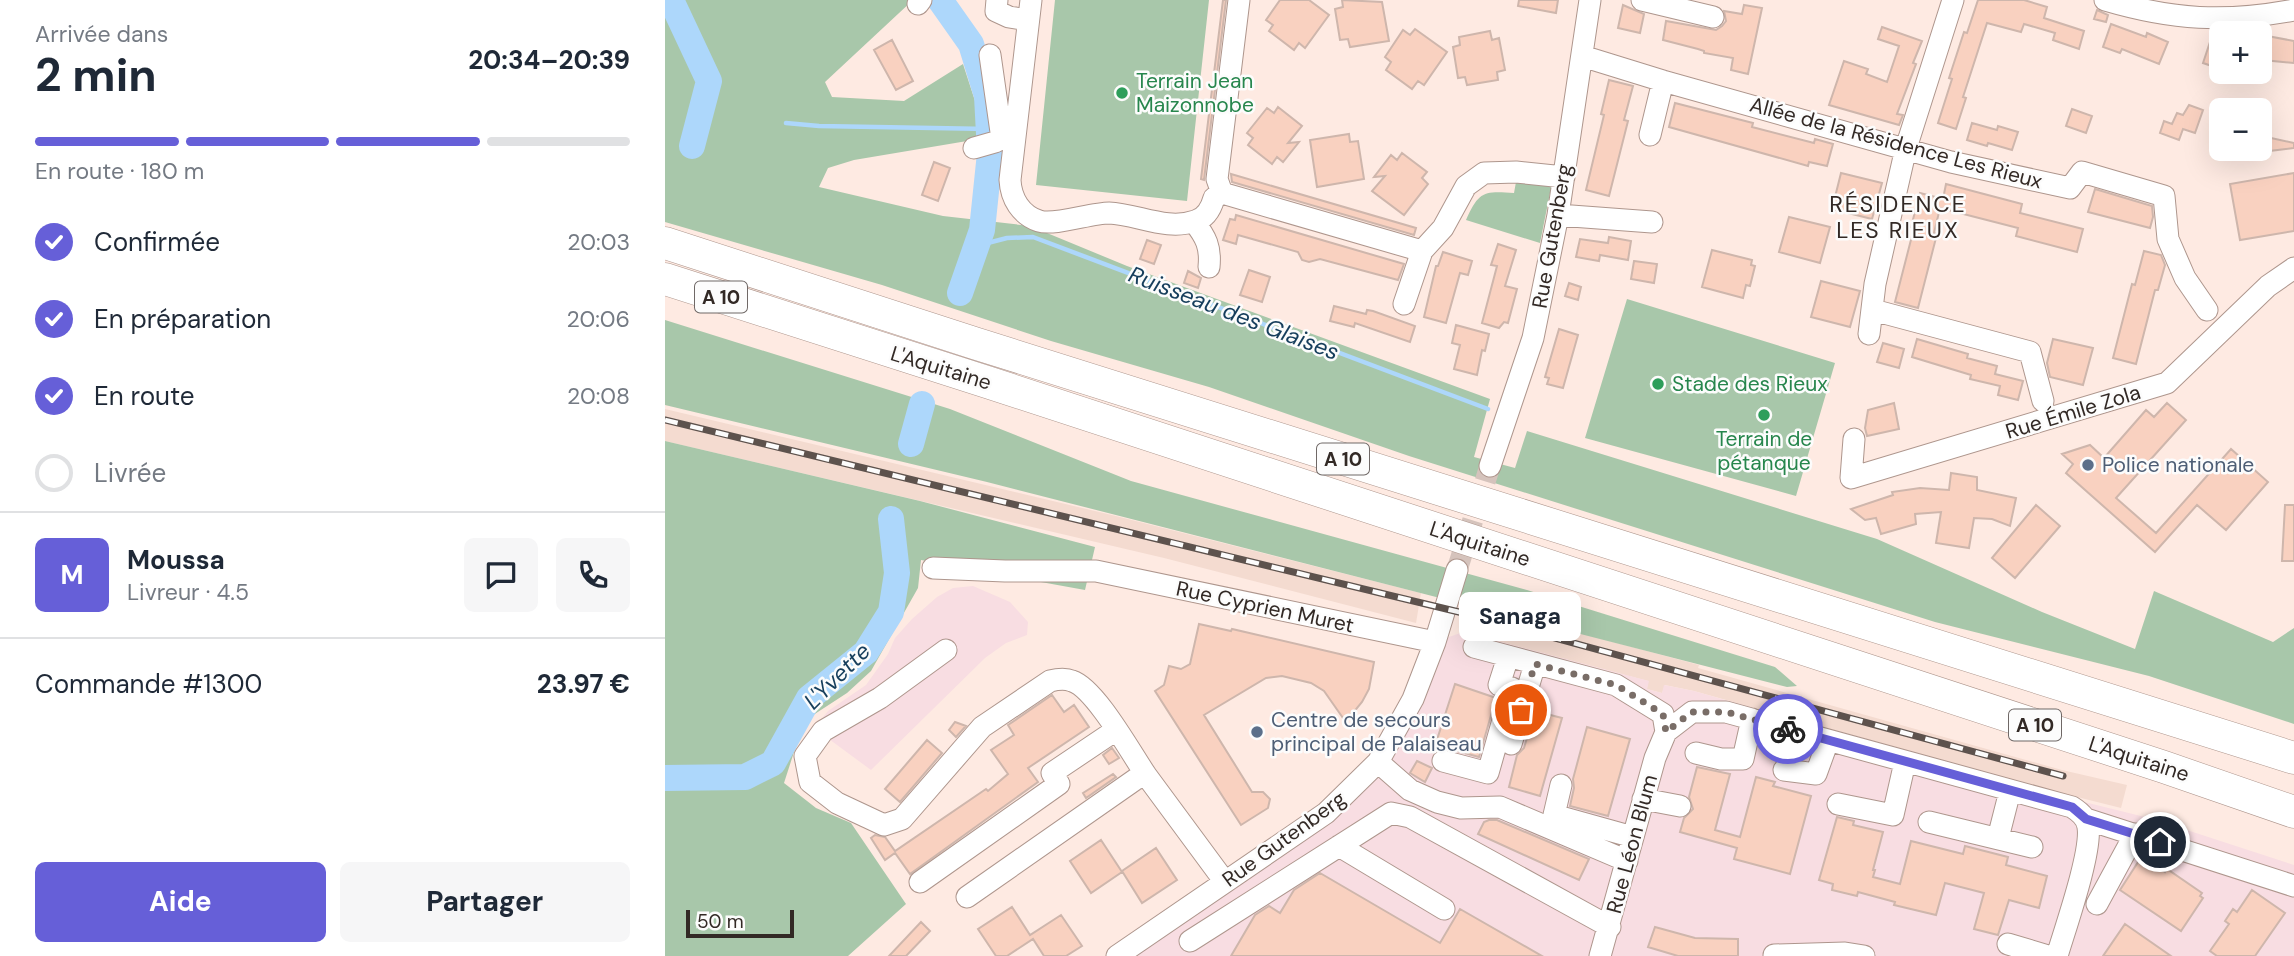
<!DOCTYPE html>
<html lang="fr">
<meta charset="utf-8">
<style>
body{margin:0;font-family:"DM Sans",sans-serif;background:#f6f6f7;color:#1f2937;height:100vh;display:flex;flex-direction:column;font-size:26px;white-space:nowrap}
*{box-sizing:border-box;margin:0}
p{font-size:23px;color:#747a83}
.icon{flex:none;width:38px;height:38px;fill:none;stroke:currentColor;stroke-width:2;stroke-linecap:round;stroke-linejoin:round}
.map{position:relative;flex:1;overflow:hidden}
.side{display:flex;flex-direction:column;background:#fff;width:665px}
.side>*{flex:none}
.tools{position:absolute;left:1544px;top:21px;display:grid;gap:14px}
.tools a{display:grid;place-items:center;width:63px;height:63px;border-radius:10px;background:#fff;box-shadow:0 7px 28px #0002;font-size:35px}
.scale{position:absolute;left:21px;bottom:18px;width:108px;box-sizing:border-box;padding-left:7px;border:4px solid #322925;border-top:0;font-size:19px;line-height:24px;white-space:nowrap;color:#322925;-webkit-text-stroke:5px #fcfcfc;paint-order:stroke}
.pin{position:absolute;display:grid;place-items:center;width:60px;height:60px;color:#fff;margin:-30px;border:4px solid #fff;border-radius:50%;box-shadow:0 2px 7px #0007}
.courier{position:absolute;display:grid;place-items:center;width:70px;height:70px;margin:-35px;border:5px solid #665fd8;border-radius:50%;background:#fff;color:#222;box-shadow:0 2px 9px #0007}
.bubble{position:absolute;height:49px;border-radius:10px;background:#fff;box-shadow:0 7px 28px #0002;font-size:23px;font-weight:700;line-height:49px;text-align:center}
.headline em{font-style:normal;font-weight:700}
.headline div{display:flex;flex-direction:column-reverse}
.headline{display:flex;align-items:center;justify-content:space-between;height:119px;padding:0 35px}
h1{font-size:46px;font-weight:700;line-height:52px}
.bar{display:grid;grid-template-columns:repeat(4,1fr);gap:10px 7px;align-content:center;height:84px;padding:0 35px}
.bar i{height:9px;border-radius:5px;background:#e0e1e3}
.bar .current{background:#665fd8}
.bar p{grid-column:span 4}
.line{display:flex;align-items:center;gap:18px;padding:0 35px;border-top:2px solid #e0e1e3}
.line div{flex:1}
.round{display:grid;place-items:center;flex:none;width:74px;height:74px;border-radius:10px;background:#f6f6f7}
ol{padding:0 35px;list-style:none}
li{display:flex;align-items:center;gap:21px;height:77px}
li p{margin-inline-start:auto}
li .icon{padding:7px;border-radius:50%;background:#665fd8;color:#fff;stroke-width:4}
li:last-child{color:#747a83}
li i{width:38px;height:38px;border:4px solid #e0e1e3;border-radius:50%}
.primary-button{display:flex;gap:14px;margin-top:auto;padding:14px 35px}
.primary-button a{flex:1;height:80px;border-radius:10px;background:#665fd8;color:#fff;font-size:28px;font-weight:700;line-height:80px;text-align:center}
.primary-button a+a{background:#f6f6f7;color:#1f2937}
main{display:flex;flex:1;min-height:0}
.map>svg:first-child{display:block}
.built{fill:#f4dbd0}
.industrial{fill:#f8dde2}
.green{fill:#a8c7aa}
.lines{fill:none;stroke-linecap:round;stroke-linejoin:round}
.stream{stroke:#add7fb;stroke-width:4.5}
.river{stroke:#add7fb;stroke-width:26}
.building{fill:#f9d1c0;stroke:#ceb6ac;stroke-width:2}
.minor-tunnel{stroke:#d5c3bc;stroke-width:21;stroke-dasharray:21 10;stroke-linecap:butt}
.minor-casing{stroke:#ae968d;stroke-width:23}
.highway-casing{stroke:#ae968d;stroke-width:33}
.minor{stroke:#fff;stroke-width:21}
.highway{stroke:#fff;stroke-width:32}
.rail-casing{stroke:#5d524d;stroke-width:7}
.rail{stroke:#fcfcfc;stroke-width:4.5;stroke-dasharray:13;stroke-linecap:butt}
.done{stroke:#796d67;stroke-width:7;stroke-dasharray:0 12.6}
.route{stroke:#665fd8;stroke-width:9}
.leisure-dot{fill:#2e9e5b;stroke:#fcfcfc;stroke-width:2.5}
.service-dot{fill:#5c6f8a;stroke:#fcfcfc;stroke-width:2.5}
.labels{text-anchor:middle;stroke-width:5;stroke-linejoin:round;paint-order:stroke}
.shield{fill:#fcfcfc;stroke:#6f6866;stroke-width:2}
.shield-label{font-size:19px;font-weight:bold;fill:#322925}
.leisure-label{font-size:21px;fill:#27864d;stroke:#fcfcfc;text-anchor:start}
.street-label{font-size:21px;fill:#322925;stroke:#fcfcfc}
.service-label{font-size:21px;fill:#4e5e75;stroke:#fcfcfc;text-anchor:start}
.neighbourhood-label{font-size:23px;letter-spacing:2px;fill:#322925;stroke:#fcfcfc}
.water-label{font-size:23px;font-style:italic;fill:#163e5c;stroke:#fcfcfc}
</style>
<main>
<section class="side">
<div class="headline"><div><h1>2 min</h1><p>Arrivée dans</p></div><em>20:34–20:39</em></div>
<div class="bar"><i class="current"></i><i class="current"></i><i class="current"></i><i></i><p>En route · 180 m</p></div>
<ol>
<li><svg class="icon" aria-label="check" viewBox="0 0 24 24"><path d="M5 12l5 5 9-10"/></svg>Confirmée<p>20:03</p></li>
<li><svg class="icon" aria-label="check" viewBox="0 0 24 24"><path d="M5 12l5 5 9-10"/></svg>En préparation<p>20:06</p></li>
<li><svg class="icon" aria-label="check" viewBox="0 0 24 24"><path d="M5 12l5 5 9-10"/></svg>En route<p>20:08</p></li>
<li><i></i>Livrée</li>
</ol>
<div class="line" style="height:126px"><b class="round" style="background:#665fd8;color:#fff">M</b><div><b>Moussa</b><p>Livreur · 4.5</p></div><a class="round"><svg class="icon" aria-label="chat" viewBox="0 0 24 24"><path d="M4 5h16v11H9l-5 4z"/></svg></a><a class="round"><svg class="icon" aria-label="phone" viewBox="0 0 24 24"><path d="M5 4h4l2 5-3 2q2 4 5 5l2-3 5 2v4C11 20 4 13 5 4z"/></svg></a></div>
<div class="line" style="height:91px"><div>Commande #1300</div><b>23.97 €</b></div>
<div class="primary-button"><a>Aide</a><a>Partager</a></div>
</section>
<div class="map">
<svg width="1629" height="956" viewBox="0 0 1629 956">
<rect width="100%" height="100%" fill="#feeae2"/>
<path class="built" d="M 0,409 L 451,516 L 756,593 L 751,623 L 499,558 L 0,441 Z
M 807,604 L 1034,665 L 1033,668 L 1397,770 L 1462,785 L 1456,808 L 1392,792 L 1029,691 L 1000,685 L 997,693 L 982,689 L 983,681 L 798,632 Z"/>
<path class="industrial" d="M 308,586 L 345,602 L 363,622 L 362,635 L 341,643 L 320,658 L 206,770 L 149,728 L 163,711 L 201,685 L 223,654 L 230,638 L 247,619 L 272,597 L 288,588 Z
M 798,632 L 984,681 L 982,689 L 997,693 L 999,685 L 1029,691 L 1399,797 L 1488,819 L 1629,865 L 1629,956 L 452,956 L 693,784 L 770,642 Z"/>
<path class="green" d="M 0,0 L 248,0 L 160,82 L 167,97 L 239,101 L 298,64 L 311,104 L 314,139 L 189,160 L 163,168 L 154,187 L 278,216 L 365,226 L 462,266 L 825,399 L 809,457 L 850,468 L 862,431 L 1212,539 L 1377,612 L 1470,649 L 1489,591 L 1608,642 L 1629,628 L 1629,724 L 1484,676 L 1270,622 L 744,456 L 544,387 L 386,341 L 217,285 L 0,222 Z
M 390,0 L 544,0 L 522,201 L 371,185 Z
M 851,182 L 887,183 L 875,243 L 801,220 C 814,191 819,191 849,193 Z
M 962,299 L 1170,363 L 1131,496 L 920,438 Z
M 0,320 L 285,409 L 466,481 L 862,590 L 1110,667 L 1132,686 L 1122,687 L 322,482 L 0,405 Z
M 0,441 L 255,501 L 430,547 L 420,590 L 256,560 L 253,588 L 206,671 L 182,693 L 139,721 L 119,783 L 151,808 L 186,823 L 241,904 L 183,956 L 0,956 Z"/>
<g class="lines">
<path class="stream" d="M 121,123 L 154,126 L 324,129
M 311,246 L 342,238 L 368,237 L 823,409"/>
<path class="river" d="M 6,0 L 44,81 L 27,146
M 275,0 L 306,44 L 322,96 L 325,153 L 317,230 L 295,293
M 246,444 L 257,404
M 0,778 L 80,777 L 108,763 L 144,698 L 201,652 L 226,612 L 232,573 L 226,519"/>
</g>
<path class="building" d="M 558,0 L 561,0 L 539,180 L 536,179 Z
M 615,0 L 644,0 L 664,15 L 640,48 L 634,43 L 629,50 L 604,31 L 608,25 L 601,20 Z
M 677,0 L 717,2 L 724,41 L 685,47 L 683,39 L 675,40 L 670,9 L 678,7 Z
M 854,0 L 893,0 L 891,13 L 853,6 Z
M 1313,0 L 1359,0 L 1382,7 L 1379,18 L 1419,31 L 1414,49 L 1388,40 L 1390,33 L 1359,24 L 1356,32 L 1322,23 L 1298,97 L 1301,98 L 1291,129 L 1273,123 L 1287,79 L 1284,78 L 1299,32 L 1302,33 Z
M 958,5 L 979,14 L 975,33 L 953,28 Z
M 1079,5 L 1097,8 L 1083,74 L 1066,70 L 1068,58 L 1039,53 L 1039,51 L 1033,49 L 998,40 L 1001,21 L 1051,30 L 1057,26 L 1061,21 L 1059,11 L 1077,14 Z
M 1432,10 L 1443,15 L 1441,22 L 1429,19 Z
M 1446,24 L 1481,37 L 1482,33 L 1503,42 L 1494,64 L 1457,49 L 1455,53 L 1438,47 Z
M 1217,27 L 1257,41 L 1248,63 L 1251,64 L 1232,114 L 1238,115 L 1234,125 L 1164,105 L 1179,61 L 1203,69 L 1201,74 L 1222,82 L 1234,46 L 1213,39 Z
M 750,29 L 782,52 L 759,85 L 753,81 L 747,89 L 721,70 L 726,62 L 720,57 L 738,30 L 745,35 Z
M 825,31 L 827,40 L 834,38 L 840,70 L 832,72 L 833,80 L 802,85 L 800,77 L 793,78 L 788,47 L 795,45 L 794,37 Z
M 1597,35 L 1629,41 L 1629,63 L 1598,60 L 1599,54 L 1594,53 Z
M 1546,39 L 1556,42 L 1556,69 L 1538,63 Z
M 227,40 L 248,81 L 231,90 L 209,50 Z
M 944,80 L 968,86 L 959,120 L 963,121 L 944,196 L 921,190 L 939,115 L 936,114 Z
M 1010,103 L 1088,123 L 1087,127 L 1149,143 L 1150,139 L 1168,144 L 1162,166 L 1144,162 L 1143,166 L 1004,127 Z
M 1524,105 L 1538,110 L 1530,133 L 1518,129 L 1514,140 L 1495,133 L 1499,121 L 1507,124 L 1512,113 L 1518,115 Z
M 613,107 L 637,126 L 623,143 L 634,142 L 618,162 L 612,157 L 607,164 L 583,145 L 588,138 L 582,133 L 602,108 L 609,113 Z
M 1407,109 L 1427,116 L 1421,133 L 1401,126 Z
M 1307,123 L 1332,130 L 1333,126 L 1353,132 L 1347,150 L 1323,143 L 1322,146 L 1302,140 Z
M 684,134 L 685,142 L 693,141 L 699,179 L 652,187 L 645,140 Z
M 1606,138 L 1629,143 L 1629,148 L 1604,151 Z
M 737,153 L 762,172 L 757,178 L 763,184 L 739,215 L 707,191 L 720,176 L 709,177 L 726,155 L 732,160 Z
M 269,162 L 285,168 L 273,201 L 257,195 Z
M 1176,173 L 1217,183 L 1207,219 L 1167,209 Z
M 1629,173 L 1629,231 L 1575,240 L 1565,184 Z
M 566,174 L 751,228 L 749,235 L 567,182 Z
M 1281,184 L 1357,204 L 1355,213 L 1418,229 L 1412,252 L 1351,236 L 1353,228 L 1275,208 L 1269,233 L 1272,234 L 1253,308 L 1230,302 L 1249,228 L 1246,227 L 1255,193 L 1278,199 Z
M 1430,189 L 1487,206 L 1488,217 L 1485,228 L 1423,212 Z
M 571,215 L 739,264 L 733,280 L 655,259 L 644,262 L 637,260 L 633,252 L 573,235 L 571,244 L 558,240 L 565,219 L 570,220 Z
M 1124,217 L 1165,227 L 1155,263 L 1114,252 Z
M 944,237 L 966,241 L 963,260 L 935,255 L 934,261 L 911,257 L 915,239 L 943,243 Z
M 482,240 L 496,245 L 489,264 L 475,259 Z
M 833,244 L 851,250 L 840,286 L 852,289 L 843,323 L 839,322 L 834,328 L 817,323 L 832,266 L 826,265 Z
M 1047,250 L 1087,260 L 1086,265 L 1090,266 L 1085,286 L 1081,285 L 1078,298 L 1037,287 Z
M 1479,251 L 1496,255 L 1500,265 L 1493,290 L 1490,290 L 1471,364 L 1448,358 L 1467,284 L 1470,285 Z
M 778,252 L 807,261 L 803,275 L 795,273 L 781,323 L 759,317 L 771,266 L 773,266 Z
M 969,261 L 992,264 L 989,283 L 966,279 Z
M 584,270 L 605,277 L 597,302 L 575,295 Z
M 523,271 L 536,278 L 533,288 L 519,283 Z
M 1156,281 L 1195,291 L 1185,327 L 1146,317 Z
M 904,283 L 916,287 L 913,300 L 900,296 Z
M 669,306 L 701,314 L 702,310 L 708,311 L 750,326 L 745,342 L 690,323 L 689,327 L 665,321 Z
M 791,325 L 824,334 L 820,351 L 817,350 L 812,375 L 789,369 L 795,345 L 787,343 Z
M 894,329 L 913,335 L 898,388 L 882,384 L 884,378 L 880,377 Z
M 1252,339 L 1303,354 L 1302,358 L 1332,366 L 1330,374 L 1358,381 L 1353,400 L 1333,395 L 1335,386 L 1305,379 L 1306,375 L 1247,357 Z
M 1388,339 L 1428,348 L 1418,385 L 1385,377 L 1382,363 Z
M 1218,343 L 1239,349 L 1234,368 L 1212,362 Z
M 1229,403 L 1234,429 L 1202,436 L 1200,428 L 1203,410 Z
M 1502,403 L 1521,420 L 1451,498 L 1491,533 L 1566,449 L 1603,482 L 1561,530 L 1532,505 L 1490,552 L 1401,473 L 1408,464 L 1397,454 L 1425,445 L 1439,458 L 1481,410 L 1489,417 Z
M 1286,473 L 1312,477 L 1312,490 L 1351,498 L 1345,526 L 1327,519 L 1309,518 L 1304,548 L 1271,543 L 1276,512 L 1250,514 L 1251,524 L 1216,534 L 1211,518 L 1200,520 L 1186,509 L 1228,495 L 1227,492 L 1255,488 L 1284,490 Z
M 1371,505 L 1395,526 L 1350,578 L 1327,558 Z
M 1620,505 L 1629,505 L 1629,561 L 1617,561 Z
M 534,624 L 566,631 L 567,629 L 709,662 L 704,689 L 697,702 L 688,713 L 678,718 L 659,691 L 646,683 L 617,676 L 601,678 L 539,715 L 587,792 L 598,792 L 605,799 L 603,808 L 576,825 L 490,691 L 499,685 L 504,666 L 516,669 L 525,664 Z
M 790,684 L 831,698 L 814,757 L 781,748 L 768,752 Z
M 387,695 L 399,712 L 409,705 L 424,727 L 363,768 L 373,782 L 245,874 L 230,853 L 220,860 L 206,838 L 210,835 L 220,837 L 230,851 L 321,789 L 323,791 L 343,774 L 326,750 L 349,735 L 343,725 Z
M 870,711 L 897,718 L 875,796 L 844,787 L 852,755 L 859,748 Z
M 290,722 L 301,726 L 291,737 L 284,730 Z
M 922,727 L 965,739 L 943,816 L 905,806 L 909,788 L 908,779 Z
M 262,740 L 277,753 L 235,802 L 220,789 Z
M 447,748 L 454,758 L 444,764 L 438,755 Z
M 752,761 L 767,768 L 760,782 L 745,773 Z
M 1032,767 L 1065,774 L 1050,830 L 1075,837 L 1091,777 L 1110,782 L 1108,786 L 1146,796 L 1125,874 L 1069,859 L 1072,848 L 1015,832 L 1019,818 L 1028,809 L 1024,797 Z
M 448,774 L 451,777 L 421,798 L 418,793 Z
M 1172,817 L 1189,821 L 1188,825 L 1218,832 L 1208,870 L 1210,870 L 1208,877 L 1235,884 L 1246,841 L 1298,854 L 1300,846 L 1343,857 L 1341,865 L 1382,876 L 1374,908 L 1344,900 L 1333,935 L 1309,929 L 1319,893 L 1280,883 L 1271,915 L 1229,905 L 1230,902 L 1193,892 L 1192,896 L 1167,890 L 1168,884 L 1154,880 Z
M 824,820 L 832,820 L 924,859 L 914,880 L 813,834 L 819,822 Z
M 436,840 L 457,872 L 426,893 L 405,861 Z
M 491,848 L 512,880 L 477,903 L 457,871 Z
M 1477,856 L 1500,872 L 1502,869 L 1537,893 L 1535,896 L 1538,898 L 1516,931 L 1455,890 Z
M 655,873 L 775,943 L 795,909 L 877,956 L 566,956 L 590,915 L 604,906 L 615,913 L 629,890 Z
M 1587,890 L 1620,913 L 1590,956 L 1552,956 L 1545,951 L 1564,924 L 1560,921 L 1568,909 L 1572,912 Z
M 347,907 L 365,935 L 396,915 L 417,946 L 401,956 L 379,956 L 368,939 L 342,956 L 331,956 L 313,929 Z
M 256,922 L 265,931 L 241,956 L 224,956 Z
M 1460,924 L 1506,956 L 1438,956 Z
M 990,927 L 1030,938 L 1073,939 L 1073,956 L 1013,956 L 983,947 Z"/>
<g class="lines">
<path class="minor-tunnel" d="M 792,570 L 825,466"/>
<g class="minor-casing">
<path id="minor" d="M 332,0 L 331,11 L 344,17 L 363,20
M 366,0 L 345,180 C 346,199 356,215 374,221 C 389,226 426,213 444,213 C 472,214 502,231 530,221 C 541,218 546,209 549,198 L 557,193
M 574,0 L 552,179 L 557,193 L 757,251 L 778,228 L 801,186 L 819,173 L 851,172 L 899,177
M 977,0 L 1048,17
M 1440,0 C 1508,20 1560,23 1629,10
M 253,4 L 256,0
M 325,55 L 337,139
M 917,56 L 998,81 L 1286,162 L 1405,188 L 1417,172 L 1499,196 L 1503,239 L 1520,278 L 1542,310
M 985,135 L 998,81
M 309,148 L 330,142 L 348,132
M 893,215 L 987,222
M 529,222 C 541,237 546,247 544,267
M 739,304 L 757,251
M 1208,310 L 1365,352 L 1378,401
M 1204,334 L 1210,284 L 1241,148 L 1288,0
M 1189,439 L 1186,478 L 1502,383 L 1603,286 L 1629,268
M 825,466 L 868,338 L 893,215 L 925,0
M 268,568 L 340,571 L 431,571 L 770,642
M 809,647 L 951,685 L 998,714 L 1001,732
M 281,650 L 215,698 L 158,731 L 140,756 L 145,782 L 172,803 L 219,825 L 237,819 L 317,727 L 385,681 C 393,679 400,678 407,681 C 430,688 466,753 481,775
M 846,744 L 870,664
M 1031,753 L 1056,759 L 1078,759 L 1087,719
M 778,761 L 823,773 L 847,688 L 834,685 L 843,657
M 713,762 L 745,790 L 772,802 L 796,808 L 835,807 L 962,861
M 1119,770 L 1151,774 L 1163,741
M 896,785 L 889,815 L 968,837
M 978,799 L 1015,806
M 1173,804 L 1228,815 L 1240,762
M 1421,819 L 1629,886
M 1264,822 L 1367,847
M 1333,838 L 1345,791
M 674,846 L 779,909
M 255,882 L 394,784 L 387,773 L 451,730
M 302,897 L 471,779 L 481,775 L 560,882
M 1432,904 L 1470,834
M 525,941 L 726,813 L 745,817 L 945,927
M 1343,944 L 1383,956
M 1109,955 L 1180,953 L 1199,956
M 452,956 L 661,813 L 713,762 L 748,699 L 770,642 L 792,570
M 935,956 L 990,758 L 1001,732 L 1027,712 L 1061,712 L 1407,807 C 1415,812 1422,818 1423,827 C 1427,852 1400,929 1392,956"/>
</g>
<g class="highway-casing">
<path id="highway" d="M 0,243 L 309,343 L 1629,758
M 0,279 L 325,383 L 1499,767 L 1629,812"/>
</g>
<use href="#minor" class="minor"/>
<use href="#highway" class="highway"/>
<g class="rail-casing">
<path id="rail" d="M 0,420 L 798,613 L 1398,776"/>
</g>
<use href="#rail" class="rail"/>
</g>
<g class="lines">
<path class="done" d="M 856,710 L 870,664 L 951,685 L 998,714 L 1001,732 L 1027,712 L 1061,712 L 1123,729"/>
<path class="route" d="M 1123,729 L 1407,807 L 1421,819 L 1495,842"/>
</g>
<g class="leisure-dot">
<circle cx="457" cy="93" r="7"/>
<circle cx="993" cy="384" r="7"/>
<circle cx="1099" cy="415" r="7"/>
</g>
<g class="service-dot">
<circle cx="1423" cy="465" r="7"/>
<circle cx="592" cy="732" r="7"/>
</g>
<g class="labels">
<g class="shield">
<rect x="30" y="281.5" width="52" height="31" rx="5"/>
<rect x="652" y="443.5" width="52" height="31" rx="5"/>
<rect x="1344" y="709.5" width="52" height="31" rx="5"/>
</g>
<g class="shield-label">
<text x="56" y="304">A 10</text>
<text x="678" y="466">A 10</text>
<text x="1370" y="732">A 10</text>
</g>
<g class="leisure-label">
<text x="471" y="88">Terrain Jean<tspan x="471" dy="24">Maizonnobe</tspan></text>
<text x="1007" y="391">Stade des Rieux</text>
<text x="1099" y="446" text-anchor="middle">Terrain de<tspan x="1099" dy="24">pétanque</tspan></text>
</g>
<g class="street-label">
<text transform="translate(1231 143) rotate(15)" y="7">Allée de la Résidence Les Rieux</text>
<text transform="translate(887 236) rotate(-80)" y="7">Rue Gutenberg</text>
<text transform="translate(276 368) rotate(17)" y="7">L'Aquitaine</text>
<text transform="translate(1408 412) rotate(-17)" y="7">Rue Émile Zola</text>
<text transform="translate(815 544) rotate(18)" y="7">L'Aquitaine</text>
<text transform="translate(600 607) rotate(12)" y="7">Rue Cyprien Muret</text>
<text transform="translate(1474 759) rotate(18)" y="7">L'Aquitaine</text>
<text transform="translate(619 839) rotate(-36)" y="7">Rue Gutenberg</text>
<text transform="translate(967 844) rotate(-75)" y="7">Rue Léon Blum</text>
</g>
<g class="service-label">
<text x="1437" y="472">Police nationale</text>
<text x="606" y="727">Centre de secours<tspan x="606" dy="24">principal de Palaiseau</tspan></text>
</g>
<g class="neighbourhood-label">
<text x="1233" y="212">RÉSIDENCE<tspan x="1233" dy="26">LES RIEUX</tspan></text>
</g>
<g class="water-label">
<text transform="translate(569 313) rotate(21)" y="8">Ruisseau des Glaises</text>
<text transform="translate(172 676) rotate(-45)" y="8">L'Yvette</text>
</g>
</g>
</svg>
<div class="tools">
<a>+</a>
<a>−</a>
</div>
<div class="scale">50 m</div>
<div class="pin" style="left:856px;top:710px;background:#ea580c"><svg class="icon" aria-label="bag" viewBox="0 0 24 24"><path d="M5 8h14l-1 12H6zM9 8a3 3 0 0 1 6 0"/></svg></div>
<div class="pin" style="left:1495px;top:842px;background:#1f2937"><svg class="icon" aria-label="home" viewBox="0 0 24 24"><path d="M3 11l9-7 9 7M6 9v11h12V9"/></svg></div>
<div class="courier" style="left:1123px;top:729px"><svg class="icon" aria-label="bike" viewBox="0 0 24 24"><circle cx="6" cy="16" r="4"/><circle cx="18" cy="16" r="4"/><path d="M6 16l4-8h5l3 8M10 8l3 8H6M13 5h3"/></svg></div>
<div class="bubble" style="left:794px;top:592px;width:122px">Sanaga</div>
</div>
</main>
